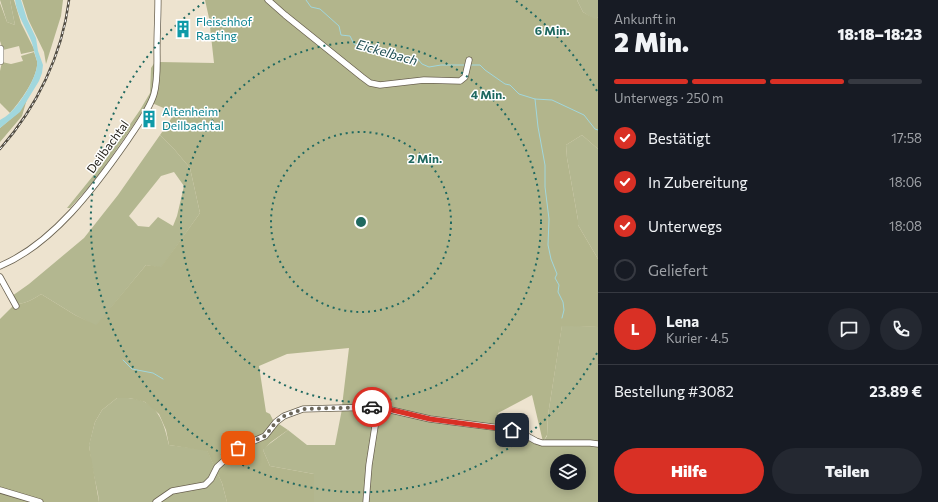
<!DOCTYPE html>
<html lang="de">
<meta charset="utf-8">
<style>
body{margin:0;font-family:Commissioner,sans-serif;background:#242831;color:#f1f3f6;height:100vh;display:flex;flex-direction:column;font-size:15px;white-space:nowrap}
*{box-sizing:border-box;margin:0}
p{font-size:13px;color:#9ea1a6}
.icon{flex:none;width:22px;height:22px;fill:none;stroke:currentColor;stroke-width:2;stroke-linecap:round;stroke-linejoin:round}
.map{position:relative;flex:1;overflow:hidden}
.sheet{display:flex;flex-direction:column;background:#171b24;width:340px}
.sheet>*{flex:none}
.tools{position:absolute;left:550px;top:454px;display:grid;gap:8px}
.tools a{display:grid;place-items:center;width:36px;height:36px;border-radius:50%;background:#171b24;box-shadow:0 2px 10px #0003;font-size:20px}
.pin{position:absolute;display:grid;place-items:center;width:34px;height:34px;color:#fff;margin:-17px;border-radius:8px;box-shadow:0 2px 6px #0006}
.courier{position:absolute;display:grid;place-items:center;width:40px;height:40px;margin:-20px;border:3px solid #d93025;border-radius:50%;background:#fff;color:#222;box-shadow:0 1px 5px #0007}
.summary em{font-style:normal;font-weight:800}
.summary div{display:flex;flex-direction:column-reverse}
.summary{display:flex;align-items:center;justify-content:space-between;height:68px;padding:0 16px}
h1{font-size:26px;font-weight:800;line-height:30px}
.bar{display:grid;grid-template-columns:repeat(4,1fr);gap:6px 4px;align-content:center;height:48px;padding:0 16px}
.bar i{height:5px;border-radius:3px;background:#363941}
.bar .active{background:#d93025}
.bar p{grid-column:span 4}
.line{display:flex;align-items:center;gap:10px;padding:0 16px;border-top:1px solid #363941}
.line div{flex:1}
.round{display:grid;place-items:center;flex:none;width:42px;height:42px;border-radius:21px;background:#242831}
ol{padding:0 16px;list-style:none}
li{display:flex;align-items:center;gap:12px;height:44px}
li p{margin-inline-start:auto}
li .icon{padding:4px;border-radius:50%;background:#d93025;color:#fff;stroke-width:4}
li:last-child{color:#9ea1a6}
li i{width:22px;height:22px;border:2px solid #363941;border-radius:50%}
.button{display:flex;gap:8px;margin-top:auto;padding:8px 16px}
.button a{flex:1;height:46px;border-radius:24px;background:#d93025;color:#fff;font-size:16px;font-weight:800;line-height:46px;text-align:center}
.button a+a{background:#242831;color:#f1f3f6}
main{display:flex;flex:1;min-height:0}
.map>svg:first-child{display:block}
.green{fill:#b3b790;fill-rule:evenodd}
.forest{fill:#b2b58c}
.water{fill:#a1d7dd}
.lines{fill:none;stroke-linecap:round;stroke-linejoin:round}
.stream{stroke:#a1d7dd;stroke-width:1}
.minor-casing{stroke:#696150;stroke-width:7}
.major-casing{stroke:#696150;stroke-width:8}
.minor{stroke:#fff;stroke-width:5.5}
.major{stroke:#fff;stroke-width:7}
.rail-casing{stroke:#514c42;stroke-width:2.5}
.rail{stroke:#fff;stroke-width:1;stroke-dasharray:3;stroke-linecap:butt}
.done{stroke:#6b665a;stroke-width:4;stroke-dasharray:0 7.2}
.route{stroke:#d93025;stroke-width:5}
.ring{fill:none;stroke:#1f6960;stroke-width:2;stroke-dasharray:2 4}
.labels{text-anchor:middle;stroke-width:3;stroke-linejoin:round;paint-order:stroke}
.culture-label{font-size:12px;fill:#0d838f;stroke:#fff;text-anchor:start}
.street-label{font-size:12px;fill:#25221b;stroke:#fff}
.water-label{font-size:13px;font-style:italic;fill:#1f4f53;stroke:#fff}
.centre{fill:#1f6960;stroke:#fff;stroke-width:2}
.ring-label{font-size:12px;text-anchor:middle;font-weight:bold;fill:#1f6960;stroke:#fff;stroke-width:3;stroke-linejoin:round;paint-order:stroke}
</style>
<main>
<div class="map">
<svg width="598" height="502" viewBox="0 0 598 502">
<rect width="100%" height="100%" fill="#ede3cf"/>
<path class="green" d="M 0,0 L 10,0 L 15,25 L 7,22 Z
M 577,0 L 598,0 L 598,17 L 595,20 L 583,12 Z
M 155,62 L 152,93 L 148,104 L 96,179 L 70,208 L 67,208 L 101,166 L 140,110 L 150,93 L 151,68 Z
M 160,135 L 174,149 L 190,168 L 200,213 L 161,268 L 146,265 L 96,326 L 75,315 L 41,294 C 34,299 24,305 16,303 L 12,296 L 29,284 L 84,238 L 118,195 ZM 174,172 L 184,186 L 177,216 L 173,226 L 158,217 L 149,227 L 138,226 L 129,216 L 161,176 Z
M 582,135 L 598,149 L 598,259 L 578,225 L 578,220 L 567,158 L 566,145 Z
M 562,325 L 598,327 L 598,502 L 314,502 L 314,474 L 270,466 L 263,450 L 264,448 L 288,430 L 307,445 L 335,445 L 342,409 L 366,408 L 516,431 L 543,442 L 547,436 L 548,415 ZM 557,461 L 579,461 L 579,483 L 557,483 Z
M 117,398 C 153,396 162,413 169,445 L 207,450 L 222,483 L 227,502 L 99,502 L 98,494 L 91,462 L 89,445 L 95,422 L 102,410 Z"/>
<path class="forest" d="M 10,0 L 14,0 L 21,23 L 35,51 L 21,54 L 19,46 L 3,50 L 0,41 L 0,3 L 7,22 L 15,25 Z
M 22,0 L 63,0 L 61,16 L 46,64 L 44,52 L 28,19 Z
M 205,0 L 577,0 L 583,12 L 595,19 L 598,17 L 598,149 L 582,135 L 566,145 L 567,158 L 578,220 L 578,225 L 598,259 L 598,327 L 562,326 L 548,415 L 547,435 L 543,442 L 532,395 L 498,413 L 504,425 L 493,427 L 439,419 L 388,407 L 342,406 L 349,348 L 287,354 L 259,366 L 266,412 L 270,414 L 273,420 L 288,430 L 271,442 L 263,450 L 270,466 L 314,474 L 314,502 L 227,502 L 222,483 L 207,451 L 169,445 L 166,430 L 159,414 L 145,402 L 130,398 L 117,398 L 102,410 L 95,422 L 89,446 L 99,502 L 0,502 L 0,319 L 16,303 C 24,305 34,299 41,294 L 75,315 L 96,325 L 146,265 L 161,267 L 200,213 L 190,168 L 174,149 L 160,135 L 175,113 L 152,103 L 159,62 L 214,63 L 209,18 Z
M 34,52 C 35,55 36,58 37,61 C 39,76 20,102 10,113 L 0,103 L 0,71 L 2,62 L 11,64 L 23,61 L 21,56 Z
M 27,99 L 22,116 L 0,142 L 0,128 L 19,112 Z"/>
<path class="water" d="M 15,0 L 21,0 L 27,19 L 36,38 L 38,51 L 43,65 L 42,73 L 39,81 L 20,112 L 0,128 L 0,120 C 3,118 7,116 10,113 C 20,104 39,75 37,61 C 36,58 33,47 32,43 C 27,29 17,16 15,0 Z"/>
<g class="lines">
<path class="stream" d="M 306,0 L 311,7 L 320,9 L 339,26 L 341,35 L 350,36 L 354,44 L 365,46 L 375,45 L 384,53 L 392,51 L 415,60 L 417,58 L 422,64 L 429,67 L 441,65 L 465,65
M 471,65 L 480,65 L 485,70 L 505,84 L 510,85 L 519,94 L 535,99 L 552,100 L 584,115 L 595,129 L 598,130
M 535,99 L 538,127 L 545,165 L 545,187 L 549,219 L 548,245 L 551,259 L 557,274 L 555,278 L 559,285 L 558,292 L 563,302 L 564,310 L 562,318
M 123,360 L 132,369 L 153,373 L 163,379"/>
<g class="minor-casing">
<path id="minor" d="M 268,0 L 285,15 L 362,77 L 370,83 L 380,85 L 424,80 L 460,81 L 465,77 L 469,60
M 0,266 C 53,244 95,187 127,141 C 136,127 149,111 154,94 C 158,80 157,64 157,49 C 157,32 158,16 158,0
M 0,277 L 16,306
M 0,490 L 40,502
M 156,502 L 172,491 L 205,485 L 211,479 L 217,467 L 238,448 L 265,436 L 276,422 L 284,416 L 303,409 L 378,407 L 430,419 L 516,430 L 536,441 L 542,443 L 590,443 L 598,444
M 366,502 L 369,465 L 378,407"/>
</g>
<g class="major-casing">
<path id="major" d="M 0,49 L 0,61"/>
</g>
<use href="#minor" class="minor"/>
<use href="#major" class="major"/>
<g class="rail-casing">
<path id="rail" d="M 0,149 C 37,107 62,55 69,0"/>
</g>
<use href="#rail" class="rail"/>
</g>
<g class="lines">
<path class="done" d="M 238,448 L 265,436 L 276,422 L 284,416 L 303,409 L 372,407"/>
<path class="route" d="M 372,407 L 388,409 L 430,419 L 512,430"/>
</g>
<g class="ring">
<circle cx="361" cy="222" r="90"/>
<circle cx="361" cy="222" r="180"/>
<path d="M597 353A270 270 0 1 1 206 1M516 1A270 270 0 0 1 597 91"/>
</g>
<defs>
<g id="building-bare" transform="scale(1.38)"><path d="M-4-6H4V6H1V3H-1V6H-4ZM-2.5-4.3h1.7v1.8h-1.7ZM.8-4.3h1.7v1.8H.8ZM-2.5-1h1.7V.8h-1.7ZM.8-1h1.7V.8H.8Z" fill="#0f9aa8" stroke="#fff" stroke-width="2.5" paint-order="stroke"/></g>
</defs>
<g fill-rule="evenodd">
<use href="#building-bare" x="183" y="29"/>
<use href="#building-bare" x="149" y="119"/>
</g>
<g class="labels">
<g class="culture-label">
<text x="196" y="26">Fleischhof<tspan x="196" dy="14">Rasting</tspan></text>
<text x="162" y="116">Altenheim<tspan x="162" dy="14">Deilbachtal</tspan></text>
</g>
<g class="street-label">
<text transform="translate(108 147) rotate(-54)" y="4">Deilbachtal</text>
</g>
<g class="water-label">
<text transform="translate(387 52) rotate(16)" y="5">Eickelbach</text>
</g>
</g>
<circle cx="361" cy="222" r="6" class="centre"/>
<g class="ring-label">
<text x="552" y="35">6 Min.</text>
<text x="488" y="99">4 Min.</text>
<text x="425" y="163">2 Min.</text>
</g>
</svg>
<div class="tools">
<a><svg class="icon" aria-label="layers" viewBox="0 0 24 24"><path d="M12 4l9 5-9 5-9-5zM3 14l9 5 9-5"/></svg></a>
</div>
<div class="pin" style="left:238px;top:448px;background:#ea580c"><svg class="icon" aria-label="bag" viewBox="0 0 24 24"><path d="M5 8h14l-1 12H6zM9 8a3 3 0 0 1 6 0"/></svg></div>
<div class="pin" style="left:512px;top:430px;background:#1f2937"><svg class="icon" aria-label="home" viewBox="0 0 24 24"><path d="M3 11l9-7 9 7M6 9v11h12V9"/></svg></div>
<div class="courier" style="left:372px;top:407px"><svg class="icon" aria-label="car" viewBox="0 0 24 24"><path d="M5 17H2v-5l4-1 3-4h7l3 4 3 1v5h-3M9 17h6M6 11h13"/><circle cx="7" cy="17" r="2"/><circle cx="17" cy="17" r="2"/></svg></div>
</div>
<section class="sheet">
<div class="summary"><div><h1>2 Min.</h1><p>Ankunft in</p></div><em>18:18–18:23</em></div>
<div class="bar"><i class="active"></i><i class="active"></i><i class="active"></i><i></i><p>Unterwegs · 250 m</p></div>
<ol>
<li><svg class="icon" aria-label="check" viewBox="0 0 24 24"><path d="M5 12l5 5 9-10"/></svg>Bestätigt<p>17:58</p></li>
<li><svg class="icon" aria-label="check" viewBox="0 0 24 24"><path d="M5 12l5 5 9-10"/></svg>In Zubereitung<p>18:06</p></li>
<li><svg class="icon" aria-label="check" viewBox="0 0 24 24"><path d="M5 12l5 5 9-10"/></svg>Unterwegs<p>18:08</p></li>
<li><i></i>Geliefert</li>
</ol>
<div class="line" style="height:72px"><b class="round" style="background:#d93025;color:#fff">L</b><div><b>Lena</b><p>Kurier · 4.5</p></div><a class="round"><svg class="icon" aria-label="chat" viewBox="0 0 24 24"><path d="M4 5h16v11H9l-5 4z"/></svg></a><a class="round"><svg class="icon" aria-label="phone" viewBox="0 0 24 24"><path d="M5 4h4l2 5-3 2q2 4 5 5l2-3 5 2v4C11 20 4 13 5 4z"/></svg></a></div>
<div class="line" style="height:52px"><div>Bestellung #3082</div><b>23.89 €</b></div>
<div class="button"><a>Hilfe</a><a>Teilen</a></div>
</section>
</main>
